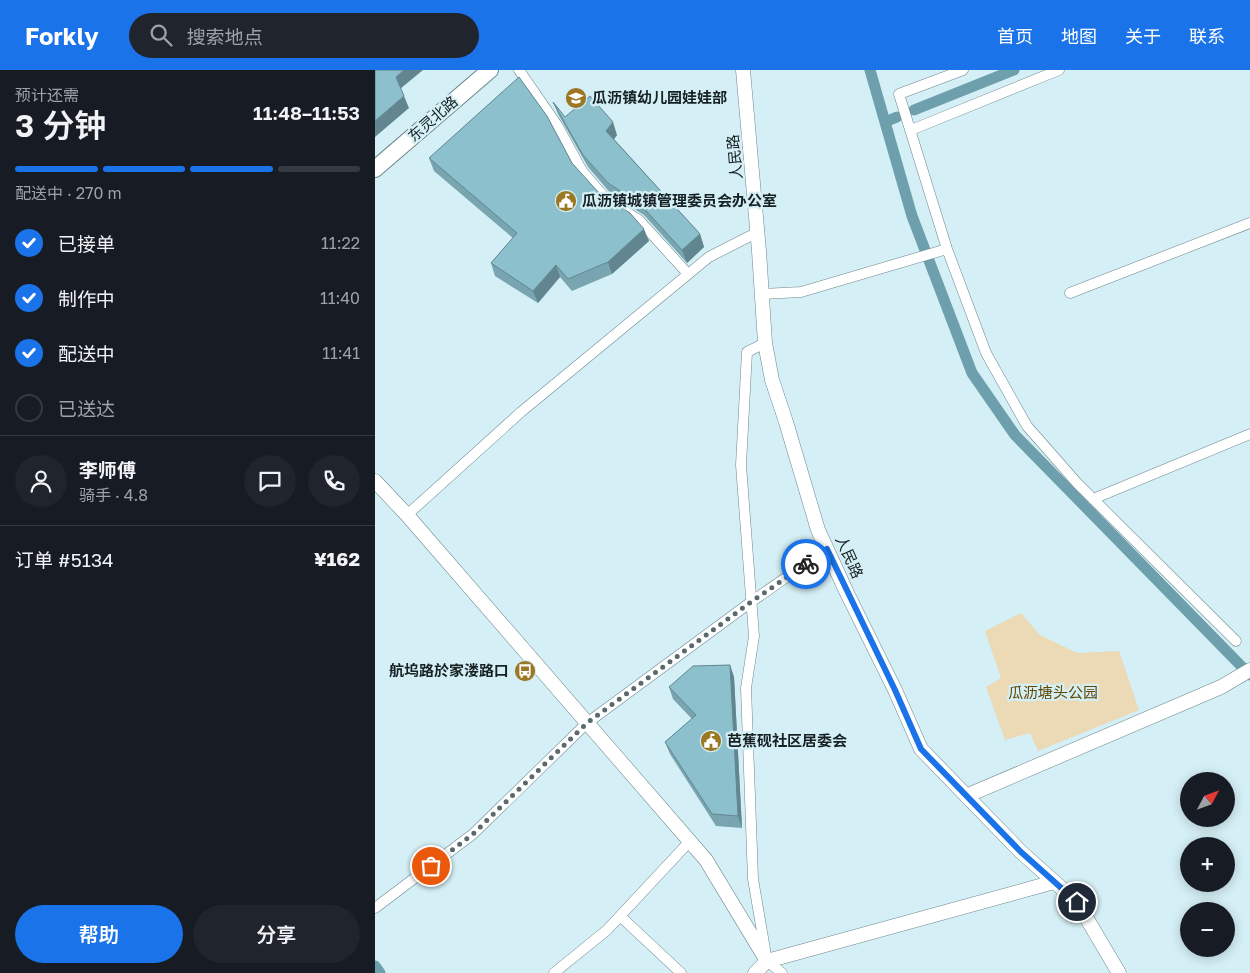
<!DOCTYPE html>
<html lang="zh">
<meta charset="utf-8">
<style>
body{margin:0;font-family:"Golos Text","Noto Sans SC",sans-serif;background:#20242c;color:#f1f3f6;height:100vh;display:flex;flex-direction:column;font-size:19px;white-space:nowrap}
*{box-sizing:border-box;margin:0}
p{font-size:16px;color:#9ea1a6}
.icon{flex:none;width:28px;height:28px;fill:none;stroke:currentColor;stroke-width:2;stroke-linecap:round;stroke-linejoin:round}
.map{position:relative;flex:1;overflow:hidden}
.side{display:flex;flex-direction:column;background:#171b24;width:375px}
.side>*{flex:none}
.needle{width:32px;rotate:49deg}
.buttons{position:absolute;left:805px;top:702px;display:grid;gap:10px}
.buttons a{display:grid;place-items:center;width:55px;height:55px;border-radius:50%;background:#171b24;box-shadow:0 2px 12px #0003;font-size:25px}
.pin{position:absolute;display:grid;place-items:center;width:42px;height:42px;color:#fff;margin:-21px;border:2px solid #fff;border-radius:50%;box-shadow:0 1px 5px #0007}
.courier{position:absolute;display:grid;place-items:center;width:50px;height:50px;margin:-25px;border:4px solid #1a73e8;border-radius:50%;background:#fff;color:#222;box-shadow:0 1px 6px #0007}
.summary em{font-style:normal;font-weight:600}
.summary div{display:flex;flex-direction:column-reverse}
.summary{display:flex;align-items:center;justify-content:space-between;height:85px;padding:0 15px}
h1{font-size:32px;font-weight:600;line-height:38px}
.bar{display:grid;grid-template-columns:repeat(4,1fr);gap:8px 5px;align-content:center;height:60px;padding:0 15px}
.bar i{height:6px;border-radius:4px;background:#363941}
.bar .selected{background:#1a73e8}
.bar p{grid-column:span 4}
.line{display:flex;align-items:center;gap:12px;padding:0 15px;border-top:1px solid #363941}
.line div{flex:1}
.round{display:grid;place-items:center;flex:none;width:52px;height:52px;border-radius:26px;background:#20242c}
ol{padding:0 15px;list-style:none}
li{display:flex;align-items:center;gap:15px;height:55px}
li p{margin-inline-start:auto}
li .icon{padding:5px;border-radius:50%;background:#1a73e8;color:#fff;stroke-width:4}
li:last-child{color:#9ea1a6}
li i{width:28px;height:28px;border:2px solid #363941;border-radius:50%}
.action{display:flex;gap:10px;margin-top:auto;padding:10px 15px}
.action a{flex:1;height:58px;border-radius:30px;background:#1a73e8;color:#fff;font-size:20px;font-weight:600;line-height:58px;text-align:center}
.action a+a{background:#20242c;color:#f1f3f6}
header{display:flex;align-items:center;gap:30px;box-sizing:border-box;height:70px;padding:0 25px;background:#1a73e8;color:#fff}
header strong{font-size:24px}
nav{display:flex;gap:28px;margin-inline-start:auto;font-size:18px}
.search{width:350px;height:45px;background:#20242c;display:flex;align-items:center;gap:12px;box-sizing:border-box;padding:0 18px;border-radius:28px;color:#9ea1a6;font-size:19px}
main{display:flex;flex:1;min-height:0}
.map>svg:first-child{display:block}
.green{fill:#ecd9b5}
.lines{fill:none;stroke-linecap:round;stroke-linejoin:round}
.canal{stroke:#6da0ac;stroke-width:11}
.street-casing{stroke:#6e878d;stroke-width:11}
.secondary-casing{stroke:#6e878d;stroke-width:15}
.primary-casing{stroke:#6e878d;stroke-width:18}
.street{stroke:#fff;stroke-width:10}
.secondary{stroke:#fff;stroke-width:14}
.primary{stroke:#fff;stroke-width:16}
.wall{fill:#78a5b0}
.shaded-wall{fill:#628690}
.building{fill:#8cc0cd;stroke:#628690}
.done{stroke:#59696c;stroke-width:5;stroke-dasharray:0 9}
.route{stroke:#1a73e8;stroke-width:6}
.labels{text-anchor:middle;stroke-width:4.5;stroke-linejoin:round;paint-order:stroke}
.poi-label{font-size:15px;font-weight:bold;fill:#172123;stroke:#d4eff5;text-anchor:start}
.street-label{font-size:15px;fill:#172123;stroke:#d4eff5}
.park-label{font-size:15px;fill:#634700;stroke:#d4eff5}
</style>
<header>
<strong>Forkly</strong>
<div class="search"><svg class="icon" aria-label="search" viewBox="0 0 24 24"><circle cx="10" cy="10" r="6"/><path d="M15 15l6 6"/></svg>搜索地点</div>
<nav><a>首页</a><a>地图</a><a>关于</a><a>联系</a></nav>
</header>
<main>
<section class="side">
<div class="summary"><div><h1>3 分钟</h1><p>预计还需</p></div><em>11:48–11:53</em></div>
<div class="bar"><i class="selected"></i><i class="selected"></i><i class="selected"></i><i></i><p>配送中 · 270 m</p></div>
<ol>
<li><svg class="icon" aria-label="check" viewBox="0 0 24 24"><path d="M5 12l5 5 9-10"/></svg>已接单<p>11:22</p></li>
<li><svg class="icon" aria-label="check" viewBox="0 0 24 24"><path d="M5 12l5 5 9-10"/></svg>制作中<p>11:40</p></li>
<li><svg class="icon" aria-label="check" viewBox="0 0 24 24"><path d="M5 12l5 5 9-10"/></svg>配送中<p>11:41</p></li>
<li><i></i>已送达</li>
</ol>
<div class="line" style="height:90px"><a class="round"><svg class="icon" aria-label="person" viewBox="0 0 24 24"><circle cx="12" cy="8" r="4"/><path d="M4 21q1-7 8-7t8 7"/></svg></a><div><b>李师傅</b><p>骑手 · 4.8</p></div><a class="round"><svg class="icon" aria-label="chat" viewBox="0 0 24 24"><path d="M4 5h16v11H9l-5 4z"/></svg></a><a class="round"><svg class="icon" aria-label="phone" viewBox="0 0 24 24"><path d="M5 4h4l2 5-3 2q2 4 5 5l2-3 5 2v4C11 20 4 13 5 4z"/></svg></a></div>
<div class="line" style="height:65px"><div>订单 #5134</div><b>¥162</b></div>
<div class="action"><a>帮助</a><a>分享</a></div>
</section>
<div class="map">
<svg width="875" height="903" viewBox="0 0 875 903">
<rect width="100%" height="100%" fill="#d4eff5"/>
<path class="green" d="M 646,543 L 665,565 L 702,583 L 744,581 L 764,640 L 663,681 L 655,663 L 630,670 L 611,617 L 626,608 L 610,561 Z"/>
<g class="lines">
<path class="canal" d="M 495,0 L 537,146 L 597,303 L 640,365 L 875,605
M 539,40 L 639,0
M 510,52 L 522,47
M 0,896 L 5,903"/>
<g class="street-casing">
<path id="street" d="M 144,0 L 182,55 L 207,101 L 233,131 L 264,150 L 313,204
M 588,0 L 524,24 L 572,179 L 611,283 L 652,356 L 702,413 L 861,571
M 536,60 L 684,0
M 695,223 L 875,153
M 387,224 L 426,222 L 572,179
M 390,273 L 372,282 L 366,395 L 379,566 L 371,618 L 378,809 L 392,891 L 407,903
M 718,429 L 875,364
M 32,445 L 146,342 L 334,187 L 383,162
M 0,838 L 98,764 L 212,653 L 376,532 L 452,479
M 245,846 L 306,903
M 179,903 L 232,860 L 315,771"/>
</g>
<g class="secondary-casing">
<path id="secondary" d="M 368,0 L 384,181 L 390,273 L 397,310 L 411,352 L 443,460 L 472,523 L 520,620 L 546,679 L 646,782 L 702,832 L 744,903
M 0,411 L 32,445 L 331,790 L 392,891
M 591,726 L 846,617 L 875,600
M 380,903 L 392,891 L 679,812"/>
</g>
<g class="primary-casing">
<path id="primary" d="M 0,99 L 115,0"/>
</g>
<use href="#street" class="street"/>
<use href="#secondary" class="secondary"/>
<use href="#primary" class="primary"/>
</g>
<path class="wall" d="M 178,32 L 190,47 L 242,65 L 239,69 L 325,164 L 329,177 L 312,193 L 269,145 L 238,126 L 213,97 L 183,44 Z
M 54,88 L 224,123 L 274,171 L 237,204 L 197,221 L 185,207 L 163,233 L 120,206 L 116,193 L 138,168 L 59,101 Z
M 355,595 L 359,607 L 367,758 L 341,756 L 295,684 L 290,672 L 317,649 L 298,629 L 294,617 Z"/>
<path class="shaded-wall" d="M 29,0 L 48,0 L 25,19 L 21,7 Z
M 29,26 L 34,38 L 0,67 L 0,51 Z
M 238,52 L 242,65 L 236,73 L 231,61 Z
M 269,159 L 274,171 L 237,204 L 233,192 Z
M 325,164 L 329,177 L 312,193 L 307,180 Z
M 181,195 L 185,207 L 163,233 L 158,221 Z
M 355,595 L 359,607 L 367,758 L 363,746 Z"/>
<path class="building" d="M 0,0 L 29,0 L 21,7 L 29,26 L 0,51 Z
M 144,7 L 172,46 L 197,93 L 224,123 L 255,143 L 269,159 L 233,192 L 193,209 L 181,195 L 158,221 L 116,193 L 142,163 L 54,88 Z
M 215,26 L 238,52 L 231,61 L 325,164 L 307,180 L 264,133 L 233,113 L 208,85 L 178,32 L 190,47 Z
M 355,595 L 363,746 L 337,744 L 290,672 L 321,645 L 294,617 L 318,596 Z"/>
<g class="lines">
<path class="done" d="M 56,796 L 98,764 L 212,653 L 376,532 L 431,494"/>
<path class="route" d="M 431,494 L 452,479 L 520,620 L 546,679 L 646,782 L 702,832"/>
</g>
<defs>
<g id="school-disc" transform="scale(1.125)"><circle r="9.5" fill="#9d7824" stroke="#d4eff5"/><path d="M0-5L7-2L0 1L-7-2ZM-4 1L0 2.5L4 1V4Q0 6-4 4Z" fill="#fff"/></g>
<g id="civic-disc" transform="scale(1.125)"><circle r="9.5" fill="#9d7824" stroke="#d4eff5"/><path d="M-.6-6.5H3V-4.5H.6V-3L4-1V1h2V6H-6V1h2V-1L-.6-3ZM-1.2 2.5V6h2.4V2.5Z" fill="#fff"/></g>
<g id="bus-disc" transform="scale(1.125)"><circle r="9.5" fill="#9d7824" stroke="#d4eff5"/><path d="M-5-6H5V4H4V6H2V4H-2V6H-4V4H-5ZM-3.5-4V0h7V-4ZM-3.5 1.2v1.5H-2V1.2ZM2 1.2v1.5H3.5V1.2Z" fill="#fff"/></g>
</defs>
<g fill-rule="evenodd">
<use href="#school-disc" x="201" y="28"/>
<use href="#civic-disc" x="191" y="131"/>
<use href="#bus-disc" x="150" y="601"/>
<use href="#civic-disc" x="336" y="671"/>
</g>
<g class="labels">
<g class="poi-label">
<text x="217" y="33">瓜沥镇幼儿园娃娃部</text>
<text x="207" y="136">瓜沥镇城镇管理委员会办公室</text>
<text x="134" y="606" text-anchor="end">航坞路於家溇路口</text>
<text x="352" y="676">芭蕉砚社区居委会</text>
</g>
<g class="street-label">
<text transform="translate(58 49) rotate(-41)" y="5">东灵北路</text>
<text transform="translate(360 87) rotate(-95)" y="5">人民路</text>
<text transform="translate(474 487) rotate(66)" y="5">人民路</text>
</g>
<g class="park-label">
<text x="678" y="628">瓜沥塘头公园</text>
</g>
</g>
</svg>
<div class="buttons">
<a><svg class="needle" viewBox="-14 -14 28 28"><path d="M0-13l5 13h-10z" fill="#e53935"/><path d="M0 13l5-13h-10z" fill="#9ea1a6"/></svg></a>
<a>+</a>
<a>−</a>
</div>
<div class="pin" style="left:56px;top:796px;background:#ea580c"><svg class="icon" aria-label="bag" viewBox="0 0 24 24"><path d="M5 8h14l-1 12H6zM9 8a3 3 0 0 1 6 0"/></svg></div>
<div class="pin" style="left:702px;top:832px;background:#1f2937"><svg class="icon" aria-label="home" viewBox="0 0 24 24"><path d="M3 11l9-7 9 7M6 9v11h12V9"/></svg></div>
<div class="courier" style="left:431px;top:494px"><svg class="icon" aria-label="bike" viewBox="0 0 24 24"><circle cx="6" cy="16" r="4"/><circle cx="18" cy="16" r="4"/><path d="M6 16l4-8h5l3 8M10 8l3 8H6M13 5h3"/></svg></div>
</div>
</main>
